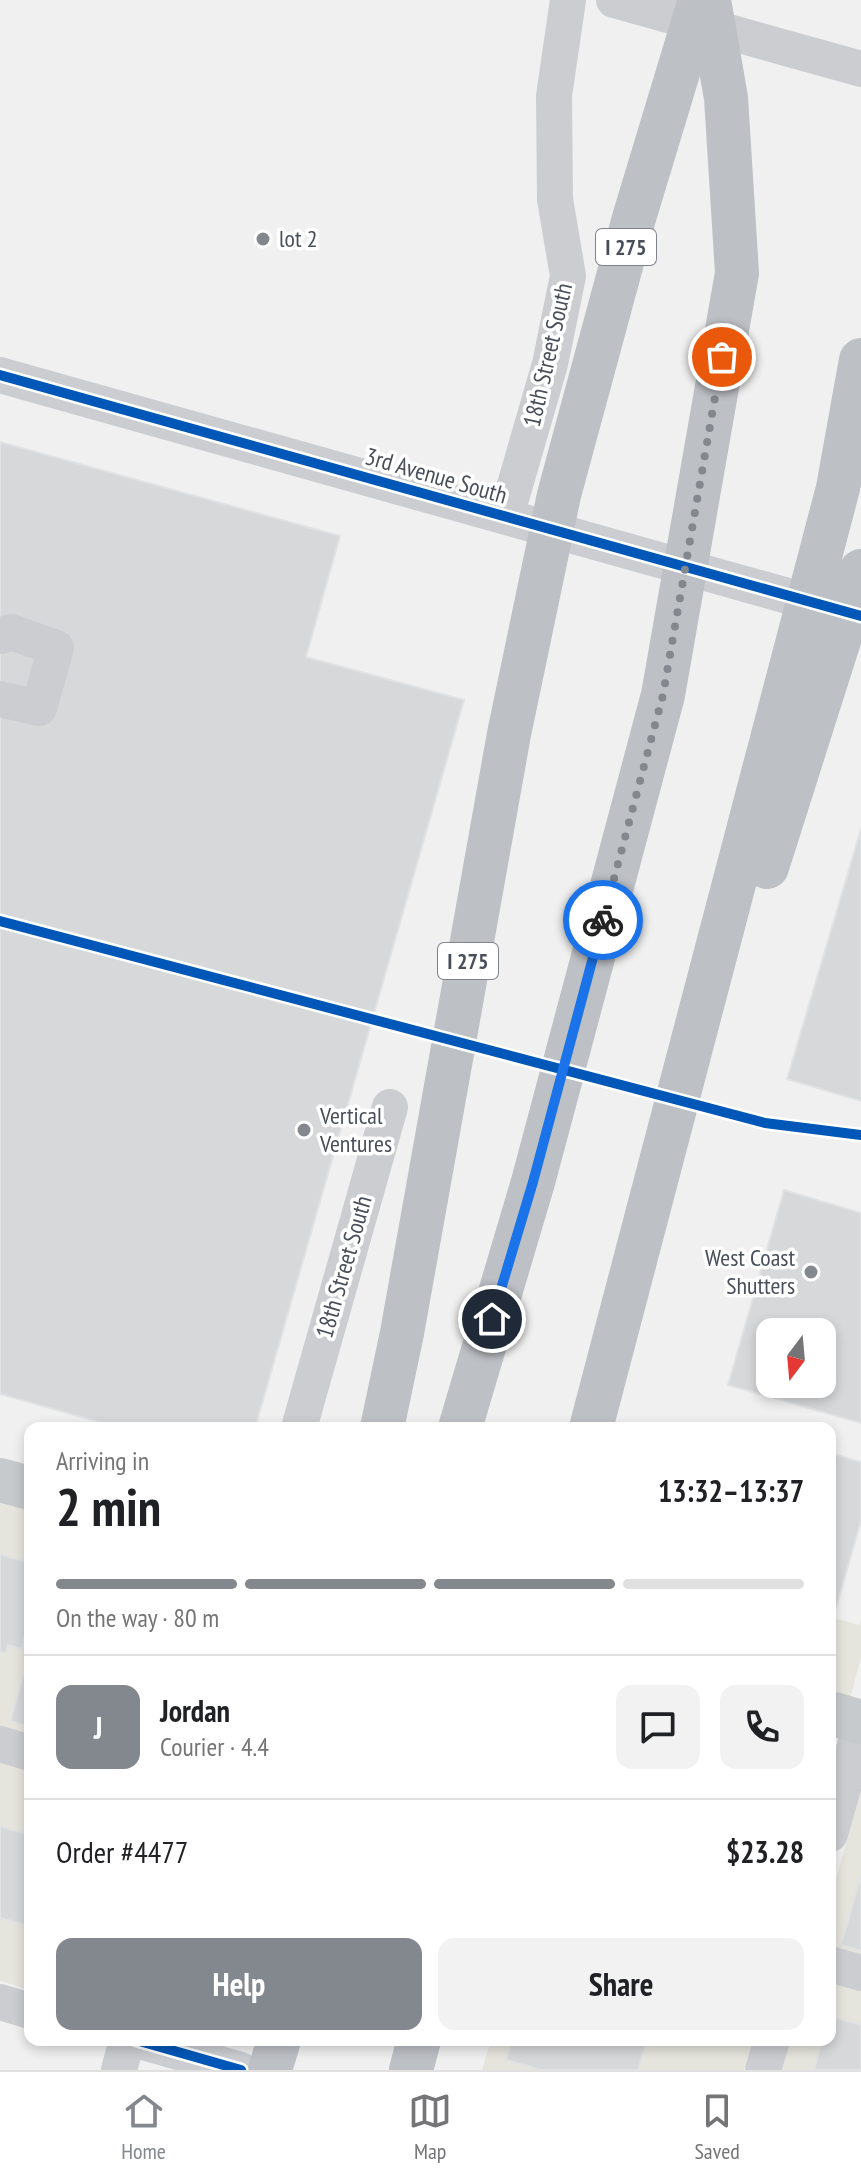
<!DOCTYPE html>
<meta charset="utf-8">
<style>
body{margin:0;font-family:"PT Sans Narrow",sans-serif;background:#f2f2f2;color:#202124;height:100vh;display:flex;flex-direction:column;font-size:30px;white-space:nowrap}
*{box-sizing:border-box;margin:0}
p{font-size:26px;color:#757577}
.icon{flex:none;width:44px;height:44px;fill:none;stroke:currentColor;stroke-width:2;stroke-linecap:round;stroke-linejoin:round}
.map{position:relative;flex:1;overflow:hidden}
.drawer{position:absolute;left:24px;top:1422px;width:812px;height:624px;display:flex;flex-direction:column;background:#fff;border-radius:16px;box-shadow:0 4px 12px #0003}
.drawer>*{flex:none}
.needle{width:52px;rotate:196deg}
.controls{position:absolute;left:756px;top:1318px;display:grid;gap:16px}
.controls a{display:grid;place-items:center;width:80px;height:80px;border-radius:16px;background:#fff;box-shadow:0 4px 12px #0003;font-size:40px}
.pin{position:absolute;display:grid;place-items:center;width:68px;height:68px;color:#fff;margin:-34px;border:4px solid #fff;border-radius:50%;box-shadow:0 2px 8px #0007}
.courier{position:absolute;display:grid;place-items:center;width:80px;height:80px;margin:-40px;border:6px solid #1a73e8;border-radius:50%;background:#fff;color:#222;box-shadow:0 2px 10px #0007}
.overview em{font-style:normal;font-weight:600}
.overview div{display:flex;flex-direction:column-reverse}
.overview{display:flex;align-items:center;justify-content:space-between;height:136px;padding:0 32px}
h1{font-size:52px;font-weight:600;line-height:60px}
.bar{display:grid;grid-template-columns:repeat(4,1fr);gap:12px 8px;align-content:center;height:96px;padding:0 32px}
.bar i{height:10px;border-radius:6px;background:#e0e0e0}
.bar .selected{background:#83878e}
.bar p{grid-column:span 4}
.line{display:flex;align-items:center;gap:20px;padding:0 32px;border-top:2px solid #e0e0e0}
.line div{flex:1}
.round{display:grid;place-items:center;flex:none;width:84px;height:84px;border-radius:16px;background:#f2f2f2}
.primary-button{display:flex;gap:16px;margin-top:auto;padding:16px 32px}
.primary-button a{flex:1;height:92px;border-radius:16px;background:#83878e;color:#fff;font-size:32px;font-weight:600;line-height:92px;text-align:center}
.primary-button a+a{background:#f2f2f2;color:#202124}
.menu{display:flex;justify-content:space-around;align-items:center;height:112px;border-top:2px solid #e0e0e0;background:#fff;font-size:22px;color:#757577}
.menu a{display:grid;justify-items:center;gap:4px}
.menu .selected{color:#83878e}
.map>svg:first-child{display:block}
.commercial{fill:#e5e4dd}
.building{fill:#d7d8da;stroke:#e1e2e3;stroke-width:2;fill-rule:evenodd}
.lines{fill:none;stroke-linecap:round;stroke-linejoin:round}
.minor{stroke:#cbcdd0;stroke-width:36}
.major{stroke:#c7cacd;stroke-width:44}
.highway{stroke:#bdc0c5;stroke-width:44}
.cycleway-casing{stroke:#fff;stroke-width:15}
.cycleway{stroke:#0057b8;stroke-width:10}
.done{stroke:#83878e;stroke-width:8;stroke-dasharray:0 14.4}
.route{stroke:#1a73e8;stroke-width:10}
.poi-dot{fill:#83878e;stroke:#fff;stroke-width:3}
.labels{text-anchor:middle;stroke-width:7;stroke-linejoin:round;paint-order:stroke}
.shield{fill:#fff;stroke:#7f848c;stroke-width:2}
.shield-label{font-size:22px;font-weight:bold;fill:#484f5a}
.poi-label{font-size:24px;fill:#484f5a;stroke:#fff;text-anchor:start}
.street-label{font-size:24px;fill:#484f5a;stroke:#fff}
</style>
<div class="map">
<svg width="861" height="2070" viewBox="0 0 861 2070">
<rect width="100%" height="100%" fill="#f0f0f0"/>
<path class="commercial" d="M 0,1501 L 30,1510 L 30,1990 L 0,1981 Z
M 830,1617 L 859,1625 L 861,1620 L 861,1658 L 850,1698 L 830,1692 Z
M 861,1791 L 861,2070 L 782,2070 L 790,2040 L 830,2040 L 830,1900 Z
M 491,2040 L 753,2040 L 744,2070 L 482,2070 Z"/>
<path class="building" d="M 0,442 L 340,536 L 306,657 L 464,700 L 255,1428 L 120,1428 L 0,1394 Z
M 861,829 L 861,1101 L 787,1079 Z
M 784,1190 L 861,1213 L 861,1423 L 728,1385 ZM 770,1332 L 822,1332 L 822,1384 L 770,1384 Z
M 830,1453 L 861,1462 L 861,1521 L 832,1622 L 830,1622 Z
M 0,1554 L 30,1563 L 30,1616 L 21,1649 L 8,1645 L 6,1653 L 0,1652 Z
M 28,1659 L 30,1660 L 30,1727 L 10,1721 Z
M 0,1826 L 30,1835 L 30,1926 L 0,1918 Z
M 861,1875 L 861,1951 L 841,1945 Z
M 830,2016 L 861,2025 L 861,2070 L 814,2070 L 822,2040 L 830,2040 Z
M 512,2040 L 647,2040 L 638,2070 L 541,2070 L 506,2060 Z"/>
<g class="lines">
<path class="minor" d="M 614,0 L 861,69
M 0,375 L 834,609
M 506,516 L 550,364 L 568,276 L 555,199 L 554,96 L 568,0
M 0,636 L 11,632 L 56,648 L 39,708 L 0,699
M 299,1428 L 390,1107
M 0,1744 L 30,1753
M 830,1834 L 861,1725
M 830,1964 L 861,1973
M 0,2002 L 30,2011
M 136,2040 L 241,2070
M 119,2070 L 127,2040
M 763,2070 L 772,2040"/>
<path class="major" d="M 0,1480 L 30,1488
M 830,1713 L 861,1722"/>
<path class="highway" d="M 767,867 L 861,571
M 382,1428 L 402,1333 L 509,734 L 559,495 L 634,218 L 700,0
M 460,1428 L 533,1182 L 663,695 L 737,273 L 726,98 L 709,0
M 591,1428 L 838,488 L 861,360
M 270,2070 L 279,2040
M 411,2070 L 419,2040"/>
<g class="cycleway-casing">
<path id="cycleway" d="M 0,375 L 861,616
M 0,921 L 765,1123 L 861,1135
M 136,2040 L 241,2070"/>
</g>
<use href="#cycleway" class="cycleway"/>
</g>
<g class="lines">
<path class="done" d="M 603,920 L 663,695 L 722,357"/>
<path class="route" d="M 492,1319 L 533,1182 L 603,920"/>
</g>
<g class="poi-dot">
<circle cx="263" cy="239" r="8"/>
<circle cx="304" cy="1130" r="8"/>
<circle cx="811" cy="1272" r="8"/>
</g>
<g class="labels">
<g class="shield">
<rect x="596" y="229" width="60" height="36" rx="6"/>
<rect x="438" y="943" width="60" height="36" rx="6"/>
</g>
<g class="shield-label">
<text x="626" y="255">I 275</text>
<text x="468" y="969">I 275</text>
</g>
<g class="poi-label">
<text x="279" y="247">lot 2</text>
<text x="320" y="1124">Vertical<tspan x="320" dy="28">Ventures</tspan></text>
<text x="795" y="1266" text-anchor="end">West Coast<tspan x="795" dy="28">Shutters</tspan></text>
</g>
<g class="street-label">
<text transform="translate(548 355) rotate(-77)" y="8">18th Street South</text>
<text transform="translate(436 476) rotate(16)" y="8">3rd Avenue South</text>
<text transform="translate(344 1267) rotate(-74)" y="8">18th Street South</text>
</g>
</g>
</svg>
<div class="controls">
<a><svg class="needle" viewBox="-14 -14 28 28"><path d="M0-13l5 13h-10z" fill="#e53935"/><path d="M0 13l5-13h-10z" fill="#757577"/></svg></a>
</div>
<div class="pin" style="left:722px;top:357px;background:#ea580c"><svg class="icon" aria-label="bag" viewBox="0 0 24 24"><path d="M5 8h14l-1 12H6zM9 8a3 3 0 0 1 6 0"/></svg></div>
<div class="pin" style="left:492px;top:1319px;background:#1f2937"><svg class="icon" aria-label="home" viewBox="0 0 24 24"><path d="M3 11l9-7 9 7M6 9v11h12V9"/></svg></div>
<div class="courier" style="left:603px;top:920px"><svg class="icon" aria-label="bike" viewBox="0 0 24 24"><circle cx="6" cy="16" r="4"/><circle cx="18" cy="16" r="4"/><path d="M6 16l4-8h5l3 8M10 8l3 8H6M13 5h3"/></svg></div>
<section class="drawer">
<div class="overview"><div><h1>2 min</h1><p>Arriving in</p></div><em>13:32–13:37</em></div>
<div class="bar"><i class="selected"></i><i class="selected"></i><i class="selected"></i><i></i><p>On the way · 80 m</p></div>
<div class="line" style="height:144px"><b class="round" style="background:#83878e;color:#fff">J</b><div><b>Jordan</b><p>Courier · 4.4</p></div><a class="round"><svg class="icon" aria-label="chat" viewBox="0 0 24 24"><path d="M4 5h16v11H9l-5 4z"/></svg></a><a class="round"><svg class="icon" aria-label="phone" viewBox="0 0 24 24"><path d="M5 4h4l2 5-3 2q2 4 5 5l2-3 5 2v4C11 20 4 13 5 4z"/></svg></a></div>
<div class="line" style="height:104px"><div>Order #4477</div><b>$23.28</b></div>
<div class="primary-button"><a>Help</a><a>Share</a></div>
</section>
</div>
<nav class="menu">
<a class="selected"><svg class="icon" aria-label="home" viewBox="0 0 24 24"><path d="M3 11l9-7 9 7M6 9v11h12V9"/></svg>Home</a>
<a><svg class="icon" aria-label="map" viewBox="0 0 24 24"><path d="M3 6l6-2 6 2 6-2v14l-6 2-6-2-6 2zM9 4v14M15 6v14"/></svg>Map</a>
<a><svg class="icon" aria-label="saved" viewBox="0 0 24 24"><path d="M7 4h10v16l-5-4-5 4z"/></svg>Saved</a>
</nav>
